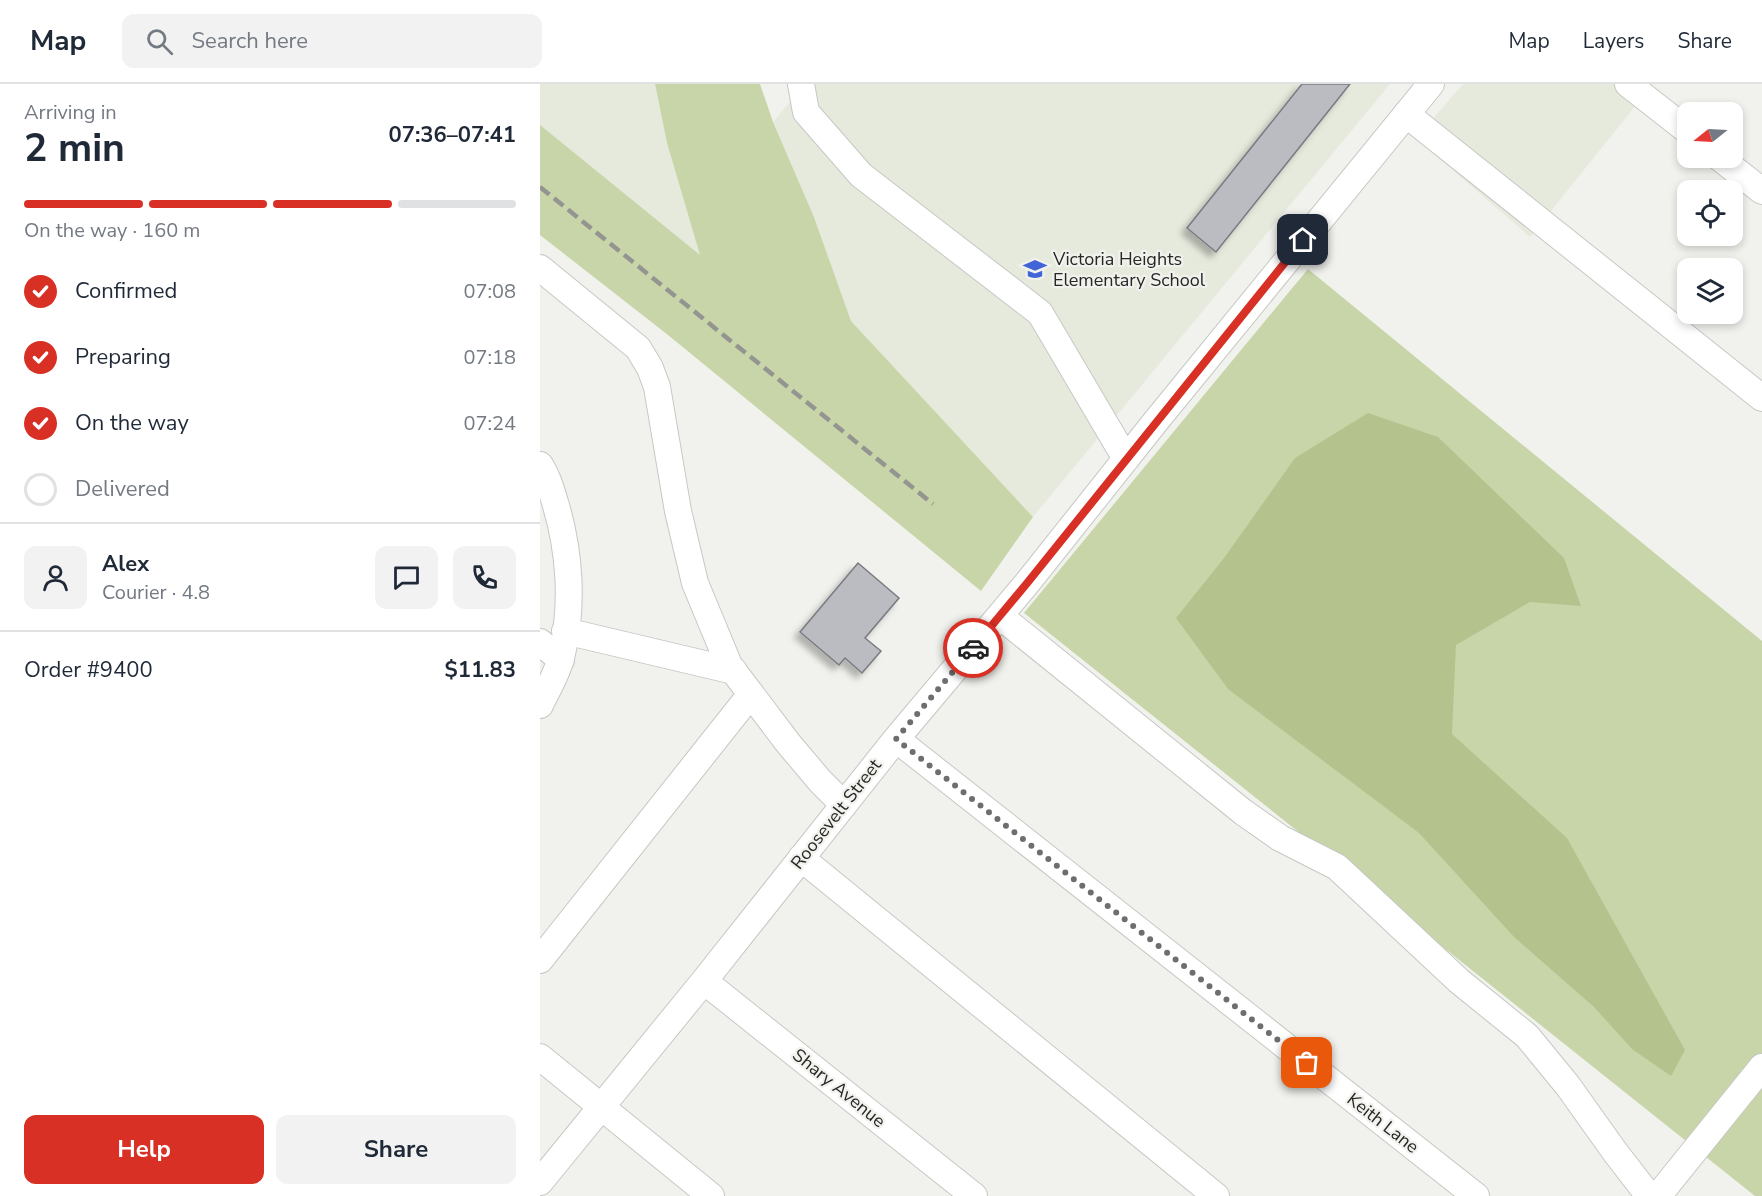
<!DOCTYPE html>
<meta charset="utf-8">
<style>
body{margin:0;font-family:"Nunito Sans",sans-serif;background:#f2f2f3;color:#1f2937;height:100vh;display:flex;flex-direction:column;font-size:22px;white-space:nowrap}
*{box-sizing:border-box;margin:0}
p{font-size:20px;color:#747a83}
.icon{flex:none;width:33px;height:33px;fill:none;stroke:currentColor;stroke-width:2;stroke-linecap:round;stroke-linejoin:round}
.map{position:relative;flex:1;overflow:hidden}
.sheet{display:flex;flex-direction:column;background:#fff;width:540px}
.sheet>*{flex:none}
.needle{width:39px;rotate:252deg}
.fabs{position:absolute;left:1137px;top:18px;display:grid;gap:12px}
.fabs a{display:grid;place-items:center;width:66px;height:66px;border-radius:12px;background:#fff;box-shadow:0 3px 9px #0003;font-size:30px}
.pin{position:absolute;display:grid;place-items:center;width:51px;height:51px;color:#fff;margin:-26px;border-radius:12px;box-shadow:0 3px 9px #0006}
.courier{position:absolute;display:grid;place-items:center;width:60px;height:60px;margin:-30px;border:4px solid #d93025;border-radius:50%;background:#fff;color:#222;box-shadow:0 2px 8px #0007}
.summary em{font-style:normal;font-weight:700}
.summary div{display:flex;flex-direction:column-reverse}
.summary{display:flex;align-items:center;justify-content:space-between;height:102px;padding:0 24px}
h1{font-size:39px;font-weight:700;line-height:45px}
.bar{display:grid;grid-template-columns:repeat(4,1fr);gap:9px 6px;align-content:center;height:72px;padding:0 24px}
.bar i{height:8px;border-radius:4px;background:#e0e1e3}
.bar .current{background:#d93025}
.bar p{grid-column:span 4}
.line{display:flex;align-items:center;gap:15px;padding:0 24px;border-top:2px solid #e0e1e3}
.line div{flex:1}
.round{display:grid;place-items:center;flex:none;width:63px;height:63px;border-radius:12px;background:#f2f2f3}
ol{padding:0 24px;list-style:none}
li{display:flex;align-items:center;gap:18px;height:66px}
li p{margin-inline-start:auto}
li .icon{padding:6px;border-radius:50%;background:#d93025;color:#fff;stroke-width:4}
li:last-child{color:#747a83}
li i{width:33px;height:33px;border:3px solid #e0e1e3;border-radius:50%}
.primary-button{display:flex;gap:12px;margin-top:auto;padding:12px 24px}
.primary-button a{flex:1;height:69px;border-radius:12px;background:#d93025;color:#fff;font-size:24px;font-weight:700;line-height:69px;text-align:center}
.primary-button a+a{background:#f2f2f3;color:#1f2937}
header{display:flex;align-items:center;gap:36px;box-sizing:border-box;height:84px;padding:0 30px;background:#fff;border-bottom:2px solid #e0e1e3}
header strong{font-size:28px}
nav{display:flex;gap:33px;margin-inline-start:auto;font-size:21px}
.search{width:420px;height:54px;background:#f2f2f3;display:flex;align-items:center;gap:15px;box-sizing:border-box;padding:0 21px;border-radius:12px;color:#747a83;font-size:22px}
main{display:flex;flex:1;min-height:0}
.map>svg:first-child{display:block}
.built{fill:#e6eadd}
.green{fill:#c8d5a9}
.forest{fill:#b4c38e}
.building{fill:#babcc1;stroke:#797b80;stroke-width:1.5;filter:url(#shadow)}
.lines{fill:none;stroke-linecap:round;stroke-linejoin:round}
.minor-casing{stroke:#c6c8c3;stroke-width:28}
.minor{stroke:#fff;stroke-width:26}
.rail{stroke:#949591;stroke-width:4.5;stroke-dasharray:12 6;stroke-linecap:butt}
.done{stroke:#6e6f6c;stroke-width:6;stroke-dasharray:0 10.8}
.route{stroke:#d93025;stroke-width:8}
.labels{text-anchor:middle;stroke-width:4.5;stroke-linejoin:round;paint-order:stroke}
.poi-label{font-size:18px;fill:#272826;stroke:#f1f2ed;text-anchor:start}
.street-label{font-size:18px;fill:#272826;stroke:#f1f2ed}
</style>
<header>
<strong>Map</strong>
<div class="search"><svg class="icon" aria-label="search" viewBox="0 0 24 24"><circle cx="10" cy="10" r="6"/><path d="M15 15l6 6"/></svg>Search here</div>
<nav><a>Map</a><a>Layers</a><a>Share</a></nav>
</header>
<main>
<section class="sheet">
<div class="summary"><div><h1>2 min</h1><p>Arriving in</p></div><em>07:36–07:41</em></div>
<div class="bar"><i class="current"></i><i class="current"></i><i class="current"></i><i></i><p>On the way · 160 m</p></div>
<ol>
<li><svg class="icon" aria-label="check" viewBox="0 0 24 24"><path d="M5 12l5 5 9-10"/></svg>Confirmed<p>07:08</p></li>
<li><svg class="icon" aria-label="check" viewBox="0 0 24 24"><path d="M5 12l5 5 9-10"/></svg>Preparing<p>07:18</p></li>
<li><svg class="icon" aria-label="check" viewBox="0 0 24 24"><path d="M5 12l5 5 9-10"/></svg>On the way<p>07:24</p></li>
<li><i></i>Delivered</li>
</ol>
<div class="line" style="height:108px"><a class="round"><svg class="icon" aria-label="person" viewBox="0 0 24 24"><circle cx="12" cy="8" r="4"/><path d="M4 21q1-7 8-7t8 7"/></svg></a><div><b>Alex</b><p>Courier · 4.8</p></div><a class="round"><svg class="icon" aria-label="chat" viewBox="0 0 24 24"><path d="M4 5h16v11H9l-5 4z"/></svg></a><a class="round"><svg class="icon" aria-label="phone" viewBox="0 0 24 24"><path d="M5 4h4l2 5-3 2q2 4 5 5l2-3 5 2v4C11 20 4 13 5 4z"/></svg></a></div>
<div class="line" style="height:78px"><div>Order #9400</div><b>$11.83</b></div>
<div class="primary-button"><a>Help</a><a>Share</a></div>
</section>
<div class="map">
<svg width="1222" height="1112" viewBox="0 0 1222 1112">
<defs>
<filter id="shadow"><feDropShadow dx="-5.5" dy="5.5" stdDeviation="3" flood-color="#0004"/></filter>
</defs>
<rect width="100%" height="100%" fill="#f1f2ed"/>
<path class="built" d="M 0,0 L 115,0 L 127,59 L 161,172 L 0,44 Z
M 265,0 L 850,0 L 493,433 L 311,237 L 274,133 L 233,38 Z
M 923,0 L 1113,0 L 990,153 L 876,54 Z"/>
<path class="green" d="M 115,0 L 220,0 L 233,38 L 274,133 L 311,237 L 493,433 L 441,507 L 128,251 L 0,151 L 0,41 L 160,171 L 127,59 Z
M 768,185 L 1222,557 L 1222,1112 L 1215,1112 L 484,529 Z"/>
<path class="forest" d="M 828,329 L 898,353 L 1024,474 L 1041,522 L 990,518 L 916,561 L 912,650 L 1027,754 L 1145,966 L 1131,992 L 1092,965 L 1054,923 L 975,854 L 879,749 L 688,605 L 636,534 L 684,474 L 755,374 Z"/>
<path class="building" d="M 762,0 L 810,0 L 676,168 L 647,144 Z
M 318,479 L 359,514 L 325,554 L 341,567 L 322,589 L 305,574 L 299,581 L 260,548 Z"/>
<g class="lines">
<g class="minor-casing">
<path id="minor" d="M 261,0 L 266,28 L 321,91 L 500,229 L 586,375
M 1088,0 L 1148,47
M 866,30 L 1222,314
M 1180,74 L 1222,107
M 0,184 L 98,264 L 110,284 L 117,303 L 138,427 L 155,499 L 189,581 L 248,659 L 280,697 L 304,721
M 0,381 C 7,392 10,402 14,415 C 30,466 34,522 21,574 C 17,590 7,606 0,621
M 460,532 L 703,728 L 740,754 L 797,783 L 919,897 L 987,952 L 1028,1002 L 1075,1068 L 1109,1112
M 25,547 L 194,587
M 0,558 L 21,576
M 356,655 L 936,1112
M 261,774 L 676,1112
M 0,876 L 211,610
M 164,897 L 434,1112
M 0,973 L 171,1112
M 0,1098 L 164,897 L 356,655 L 488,498 L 616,337 L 891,0
M 1118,1112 L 1222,983"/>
</g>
<use href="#minor" class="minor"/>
<path class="rail" d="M 0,103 L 393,420"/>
</g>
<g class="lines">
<path class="done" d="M 433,564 L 356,655 L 767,979"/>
<path class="route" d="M 433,564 L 488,498 L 763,156"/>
</g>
<defs>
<g id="school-bare" transform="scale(1.8)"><path d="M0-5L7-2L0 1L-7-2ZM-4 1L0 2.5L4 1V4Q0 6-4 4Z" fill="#4165d7" stroke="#f1f2ed" stroke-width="2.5" paint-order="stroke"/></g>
</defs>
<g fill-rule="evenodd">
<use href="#school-bare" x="495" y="185"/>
</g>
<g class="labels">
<g class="poi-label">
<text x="513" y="181">Victoria Heights<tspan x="513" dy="21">Elementary School</tspan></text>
</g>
<g class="street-label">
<text transform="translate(296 730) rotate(-52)" y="6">Roosevelt Street</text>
<text transform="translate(299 1004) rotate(39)" y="6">Shary Avenue</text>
<text transform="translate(843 1039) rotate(38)" y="6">Keith Lane</text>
</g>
</g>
</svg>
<div class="fabs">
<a><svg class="needle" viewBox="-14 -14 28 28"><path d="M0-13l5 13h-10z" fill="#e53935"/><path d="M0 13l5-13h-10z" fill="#747a83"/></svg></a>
<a><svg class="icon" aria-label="locate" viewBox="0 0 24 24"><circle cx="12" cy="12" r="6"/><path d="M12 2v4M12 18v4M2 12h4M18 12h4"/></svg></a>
<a><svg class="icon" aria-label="layers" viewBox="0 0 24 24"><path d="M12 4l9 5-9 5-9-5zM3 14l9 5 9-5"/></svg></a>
</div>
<div class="pin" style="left:767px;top:979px;background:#ea580c"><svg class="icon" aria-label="bag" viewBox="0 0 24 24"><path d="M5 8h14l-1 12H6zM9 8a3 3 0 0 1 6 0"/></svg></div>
<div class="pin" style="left:763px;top:156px;background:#1f2937"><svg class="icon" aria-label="home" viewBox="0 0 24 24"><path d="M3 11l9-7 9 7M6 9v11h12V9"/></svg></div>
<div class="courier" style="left:433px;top:564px"><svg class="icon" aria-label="car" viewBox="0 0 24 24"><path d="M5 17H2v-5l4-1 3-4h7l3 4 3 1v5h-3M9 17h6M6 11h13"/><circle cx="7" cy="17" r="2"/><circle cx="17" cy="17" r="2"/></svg></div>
</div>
</main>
